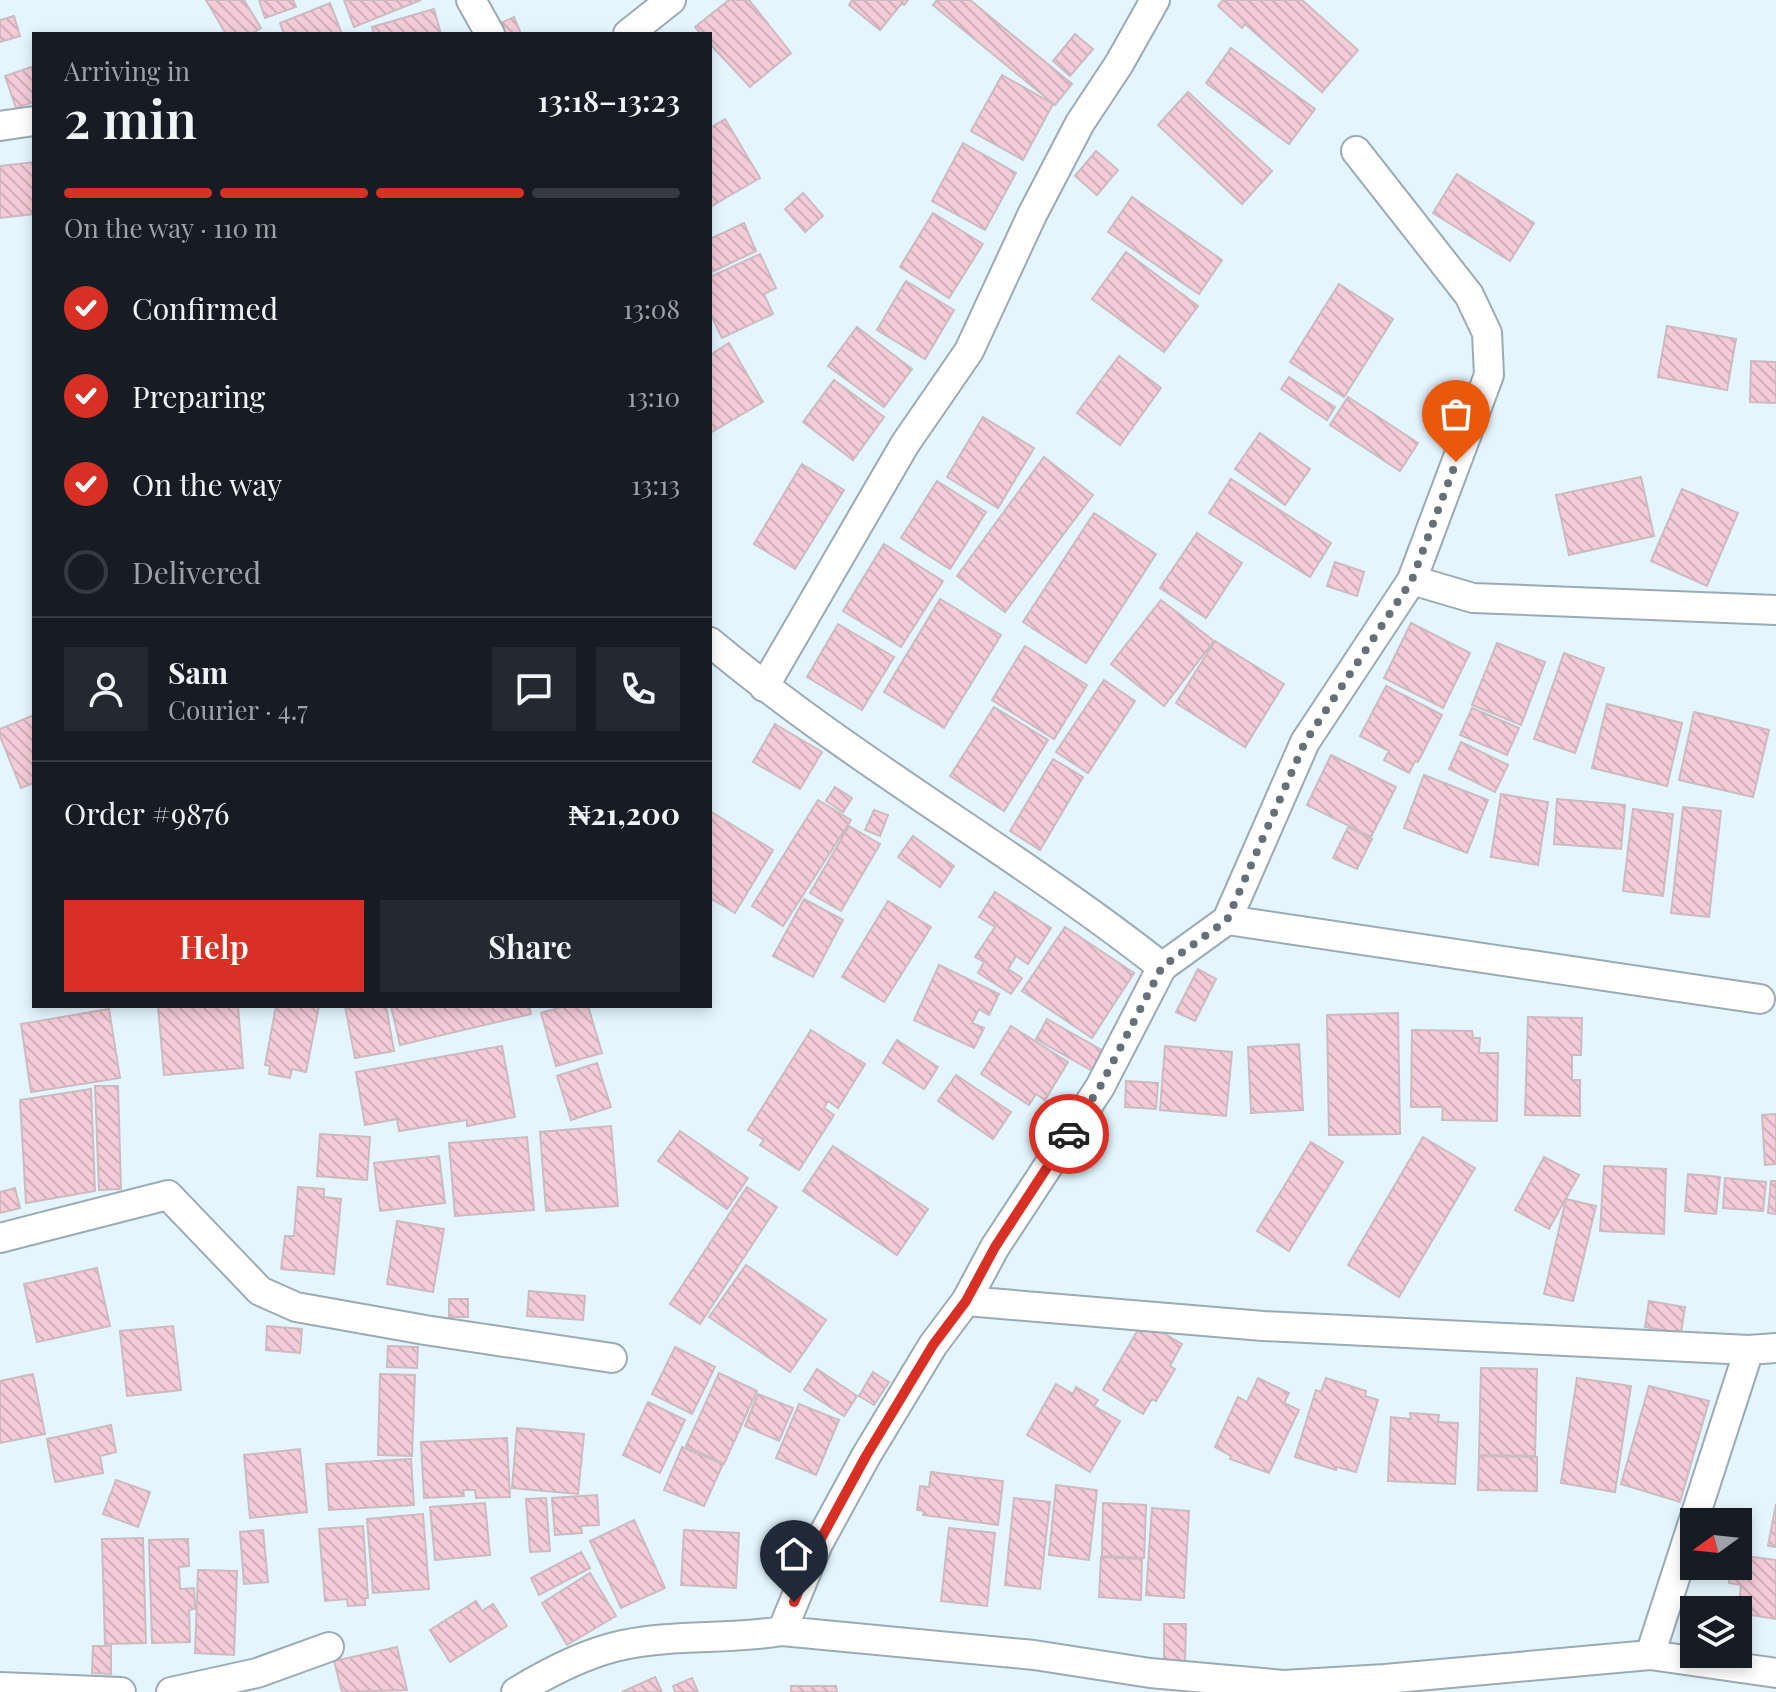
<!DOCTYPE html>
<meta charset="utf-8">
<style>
body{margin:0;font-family:"Playfair Display",serif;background:#242831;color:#f1f3f6;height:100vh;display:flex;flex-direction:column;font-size:30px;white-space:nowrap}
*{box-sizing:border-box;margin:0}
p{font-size:26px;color:#9ea1a6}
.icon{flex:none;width:44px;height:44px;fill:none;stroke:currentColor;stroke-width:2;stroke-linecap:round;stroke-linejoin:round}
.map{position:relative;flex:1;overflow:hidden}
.details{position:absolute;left:32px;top:32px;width:680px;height:976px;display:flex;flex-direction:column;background:#171b24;border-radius:0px;box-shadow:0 4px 12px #0003}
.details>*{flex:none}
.needle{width:52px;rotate:255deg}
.controls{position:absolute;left:1680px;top:1508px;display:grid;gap:16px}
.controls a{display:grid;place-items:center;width:72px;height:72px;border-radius:0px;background:#171b24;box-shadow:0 4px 12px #0003;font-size:40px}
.pin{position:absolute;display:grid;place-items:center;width:68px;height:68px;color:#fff;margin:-82px -34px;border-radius:50% 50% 50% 0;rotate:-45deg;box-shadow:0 0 8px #0007}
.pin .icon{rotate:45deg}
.courier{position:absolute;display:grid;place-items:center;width:80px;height:80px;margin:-40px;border:6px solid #d93025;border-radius:50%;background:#fff;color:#222;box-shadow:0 2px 10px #0007}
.headline em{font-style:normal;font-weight:600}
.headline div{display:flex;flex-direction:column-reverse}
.headline{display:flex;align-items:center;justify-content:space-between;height:136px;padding:0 32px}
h1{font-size:52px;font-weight:600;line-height:60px}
.bar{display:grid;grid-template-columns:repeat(4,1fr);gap:12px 8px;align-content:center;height:96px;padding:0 32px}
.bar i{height:10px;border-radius:6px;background:#363941}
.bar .current{background:#d93025}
.bar p{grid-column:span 4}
.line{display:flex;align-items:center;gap:20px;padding:0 32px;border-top:2px solid #363941}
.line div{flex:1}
.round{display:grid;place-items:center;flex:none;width:84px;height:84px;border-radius:0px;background:#242831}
ol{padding:0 32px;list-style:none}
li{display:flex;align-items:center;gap:24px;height:88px}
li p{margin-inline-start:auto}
li .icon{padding:8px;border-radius:50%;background:#d93025;color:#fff;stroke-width:4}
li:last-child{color:#9ea1a6}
li i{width:44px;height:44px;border:4px solid #363941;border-radius:50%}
.action{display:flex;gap:16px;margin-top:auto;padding:16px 32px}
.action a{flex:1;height:92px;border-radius:0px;background:#d93025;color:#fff;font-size:32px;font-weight:600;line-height:92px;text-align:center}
.action a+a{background:#242831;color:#f1f3f6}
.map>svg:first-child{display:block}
.building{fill:url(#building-back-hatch);stroke:#ccbbc0;stroke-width:2}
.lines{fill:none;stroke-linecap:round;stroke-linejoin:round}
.minor-casing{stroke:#9baab3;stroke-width:32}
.minor{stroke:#fff;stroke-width:28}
.done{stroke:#677076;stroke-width:8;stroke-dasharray:0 14.4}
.route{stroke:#d93025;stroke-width:10}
</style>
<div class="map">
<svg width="1776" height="1692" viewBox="0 0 1776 1692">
<defs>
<pattern id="building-back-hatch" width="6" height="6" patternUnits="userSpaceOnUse" patternTransform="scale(2)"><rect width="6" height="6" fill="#f4ccd8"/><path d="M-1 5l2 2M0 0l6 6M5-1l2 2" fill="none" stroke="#d1afba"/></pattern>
</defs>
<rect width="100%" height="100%" fill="#e5f5fe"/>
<path class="building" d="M 206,0 L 244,0 L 261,28 L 252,34 L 226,34 Z
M 259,0 L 293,0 L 296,7 L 265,18 Z
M 344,0 L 421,0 L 354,27 Z
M 729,0 L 749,0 L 791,53 L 750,87 L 710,44 L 710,34 L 701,34 L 695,27 Z
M 852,0 L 908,0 L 904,5 L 902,3 L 880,30 L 849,5 Z
M 937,0 L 970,0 L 1072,84 L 1055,105 L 933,5 Z
M 1223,0 L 1302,0 L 1358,50 L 1322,92 L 1245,24 L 1242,28 L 1218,6 Z
M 330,3 L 342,34 L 284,34 L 280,23 Z
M 434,9 L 441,34 L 374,34 L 372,27 Z
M 14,16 L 20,36 L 0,42 L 0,20 Z
M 514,17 L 521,34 L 500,34 L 496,25 Z
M 1075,34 L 1093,49 L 1070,76 L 1053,61 Z
M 1231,48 L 1315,109 L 1289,144 L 1206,83 Z
M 31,67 L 34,75 L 34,102 L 16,108 L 5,76 Z
M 1002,75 L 1053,104 L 1023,160 L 971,131 Z
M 1188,92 L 1272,171 L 1242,204 L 1158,125 Z
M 725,119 L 760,178 L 710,207 L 710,128 Z
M 963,143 L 1016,173 L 985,230 L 932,201 Z
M 1096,151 L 1118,170 L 1097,195 L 1075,176 Z
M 34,162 L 34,214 L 0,218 L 0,166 Z
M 1457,174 L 1534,223 L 1510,261 L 1433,213 Z
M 803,193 L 823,216 L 805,232 L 785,209 Z
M 1132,197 L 1222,260 L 1199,294 L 1108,232 Z
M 933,213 L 983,244 L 949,298 L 900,267 Z
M 744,223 L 756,251 L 710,273 L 710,239 Z
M 1126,252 L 1198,306 L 1164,352 L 1092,299 Z
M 760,254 L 776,288 L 764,294 L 773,314 L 722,338 L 710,313 L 710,277 Z
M 906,281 L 954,310 L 925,359 L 877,330 Z
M 1339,284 L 1393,319 L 1344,397 L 1290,362 Z
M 1667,326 L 1736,339 L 1727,390 L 1658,377 Z
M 857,327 L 912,369 L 884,407 L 828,366 Z
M 729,343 L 763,402 L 710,433 L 710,355 Z
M 1119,356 L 1161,388 L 1120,445 L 1077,413 Z
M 1751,361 L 1776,362 L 1776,403 L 1750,402 Z
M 1289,377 L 1335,407 L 1327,420 L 1281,389 Z
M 834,380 L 884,417 L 853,460 L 803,422 Z
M 1348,397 L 1418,443 L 1400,471 L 1330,425 Z
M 983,417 L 1034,448 L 998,508 L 947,477 Z
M 1260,433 L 1310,469 L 1285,505 L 1235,469 Z
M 1044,457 L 1093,495 L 1005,612 L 957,576 Z
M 802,464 L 844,490 L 795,569 L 754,544 Z
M 1641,477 L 1654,536 L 1569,555 L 1556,495 Z
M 1231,479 L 1331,543 L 1310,577 L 1209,513 Z
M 937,481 L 986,512 L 950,569 L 901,538 Z
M 1682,489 L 1738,513 L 1707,586 L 1651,561 Z
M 1094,513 L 1156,554 L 1086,663 L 1023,622 Z
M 1197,533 L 1242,563 L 1206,618 L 1160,588 Z
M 884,544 L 943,581 L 901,647 L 843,611 Z
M 1335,562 L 1364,572 L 1357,596 L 1327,586 Z
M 940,599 L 1001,635 L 944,728 L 884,692 Z
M 1161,600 L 1214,641 L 1164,706 L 1111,664 Z
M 1411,623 L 1470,653 L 1443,708 L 1384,678 Z
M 838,624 L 894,657 L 862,710 L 807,677 Z
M 1215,641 L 1284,684 L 1245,747 L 1176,703 Z
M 1497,643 L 1545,662 L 1521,725 L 1472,705 Z
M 1025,646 L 1087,685 L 1054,739 L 992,700 Z
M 1564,653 L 1604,668 L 1575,753 L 1534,739 Z
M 1104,680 L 1135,701 L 1088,773 L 1056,752 Z
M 1386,686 L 1442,715 L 1418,762 L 1415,761 L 1409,773 L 1384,760 L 1389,751 L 1360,736 Z
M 1607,704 L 1682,723 L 1667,786 L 1592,768 Z
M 994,707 L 1048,740 L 1004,811 L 950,776 Z
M 1472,708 L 1519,728 L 1507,755 L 1460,735 Z
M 1694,712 L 1769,730 L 1753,797 L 1679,780 Z
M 34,715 L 34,783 L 21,788 L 0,736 L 0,729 Z
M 775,724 L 822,752 L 800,789 L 753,762 Z
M 1461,742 L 1508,765 L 1495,792 L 1449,769 Z
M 1331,755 L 1396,787 L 1371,837 L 1307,805 Z
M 1053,759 L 1083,777 L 1040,850 L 1010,831 Z
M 1424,775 L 1488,800 L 1467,853 L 1404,828 Z
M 835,787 L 852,798 L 843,812 L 826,801 Z
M 1501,794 L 1548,802 L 1538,865 L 1491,857 Z
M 1557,799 L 1625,805 L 1621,849 L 1554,844 Z
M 818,800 L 851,820 L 783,926 L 752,906 Z
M 1683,807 L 1721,811 L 1709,917 L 1671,913 Z
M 1633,809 L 1673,814 L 1663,896 L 1623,891 Z
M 874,810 L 888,815 L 880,836 L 865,830 Z
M 710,811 L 773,850 L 735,913 L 710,898 Z
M 849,826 L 880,844 L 841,911 L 810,893 Z
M 1348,827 L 1372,839 L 1357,869 L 1333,858 Z
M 913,836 L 954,866 L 940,887 L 898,857 Z
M 995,892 L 1051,928 L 1028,964 L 1016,956 L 1008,969 L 1022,978 L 1011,994 L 978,973 L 984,962 L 975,957 L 995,927 L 979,917 Z
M 804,899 L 843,920 L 813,977 L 773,956 Z
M 888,901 L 931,927 L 884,1002 L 842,977 Z
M 1065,927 L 1134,973 L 1092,1038 L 1022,991 Z
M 939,965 L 999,994 L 989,1015 L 979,1009 L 972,1023 L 984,1028 L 974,1048 L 914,1020 Z
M 1198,969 L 1216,979 L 1195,1021 L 1176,1012 Z
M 158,1006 L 238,1006 L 243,1068 L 164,1075 Z
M 276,1006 L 319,1006 L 306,1072 L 292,1069 L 290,1078 L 269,1074 L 270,1066 L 265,1065 Z
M 345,1006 L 386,1006 L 394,1051 L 355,1058 Z
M 391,1006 L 529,1006 L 531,1014 L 400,1045 Z
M 565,1006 L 588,1006 L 602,1053 L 556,1066 L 541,1013 Z
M 109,1009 L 120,1078 L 31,1092 L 21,1024 Z
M 1398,1013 L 1400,1134 L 1329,1135 L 1327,1015 Z
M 1528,1017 L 1582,1018 L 1581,1055 L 1572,1055 L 1572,1080 L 1580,1080 L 1580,1116 L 1525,1115 Z
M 1047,1019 L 1105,1052 L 1094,1072 L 1036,1039 Z
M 1011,1026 L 1068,1062 L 1045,1100 L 1036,1094 L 1029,1105 L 981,1074 Z
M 811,1030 L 865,1064 L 838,1108 L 828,1101 L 824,1108 L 834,1115 L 799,1170 L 760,1145 L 764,1140 L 748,1130 Z
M 1412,1030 L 1472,1031 L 1473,1038 L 1480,1038 L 1479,1053 L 1498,1053 L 1497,1121 L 1442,1120 L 1443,1107 L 1411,1107 Z
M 897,1040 L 938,1067 L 924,1089 L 883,1063 Z
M 1299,1044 L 1303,1110 L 1251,1113 L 1248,1047 Z
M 502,1046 L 515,1117 L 467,1126 L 467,1120 L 399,1131 L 397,1119 L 365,1125 L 356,1072 Z
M 1165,1046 L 1232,1052 L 1226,1116 L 1160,1110 Z
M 597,1063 L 611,1107 L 571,1120 L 557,1076 Z
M 956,1075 L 1011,1112 L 993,1139 L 938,1101 Z
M 1126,1081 L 1158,1083 L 1156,1109 L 1125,1107 Z
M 95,1086 L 118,1086 L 121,1189 L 99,1190 Z
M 91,1089 L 95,1191 L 26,1203 L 20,1100 Z
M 1776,1114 L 1776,1164 L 1765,1165 L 1762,1115 Z
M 611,1126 L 618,1206 L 546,1211 L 540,1132 Z
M 680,1131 L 748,1178 L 727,1209 L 658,1161 Z
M 320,1134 L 370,1137 L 367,1180 L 317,1176 Z
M 527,1137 L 534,1210 L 455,1216 L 449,1143 Z
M 1423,1137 L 1475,1168 L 1399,1297 L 1348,1265 Z
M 1311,1142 L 1343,1162 L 1289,1251 L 1257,1231 Z
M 833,1146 L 928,1209 L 897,1255 L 803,1191 Z
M 439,1156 L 445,1203 L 380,1211 L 374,1163 Z
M 1544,1157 L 1579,1175 L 1549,1229 L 1515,1210 Z
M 1604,1166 L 1666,1169 L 1664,1234 L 1600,1231 Z
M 1688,1174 L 1720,1177 L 1716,1214 L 1685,1211 Z
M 1725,1178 L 1766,1182 L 1763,1211 L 1723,1208 Z
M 1771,1181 L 1776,1181 L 1776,1214 L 1768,1213 Z
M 298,1187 L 324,1189 L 324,1197 L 341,1199 L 334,1274 L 281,1269 L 285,1236 L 294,1236 Z
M 747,1187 L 777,1207 L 700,1324 L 670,1304 Z
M 15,1188 L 20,1208 L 0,1213 L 0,1192 Z
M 1566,1199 L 1596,1206 L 1573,1301 L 1544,1294 Z
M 397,1221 L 444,1229 L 433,1292 L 387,1284 Z
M 746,1265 L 826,1320 L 790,1372 L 709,1317 Z
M 97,1268 L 110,1326 L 37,1342 L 24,1284 Z
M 529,1291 L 585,1296 L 583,1320 L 527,1316 Z
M 449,1299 L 468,1299 L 468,1317 L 449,1317 Z
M 1649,1301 L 1685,1307 L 1681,1333 L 1645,1327 Z
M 1143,1321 L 1182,1344 L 1170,1366 L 1175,1369 L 1156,1401 L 1152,1399 L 1143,1414 L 1103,1390 Z
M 173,1326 L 181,1390 L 127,1396 L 120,1331 Z
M 267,1326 L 302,1329 L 300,1353 L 266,1350 Z
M 388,1346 L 418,1347 L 417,1368 L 387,1367 Z
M 675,1347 L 715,1367 L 692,1414 L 652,1394 Z
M 1481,1368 L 1537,1369 L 1535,1456 L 1479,1455 Z
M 817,1369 L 857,1396 L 844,1416 L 804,1390 Z
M 873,1372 L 889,1382 L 874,1405 L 859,1396 Z
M 719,1373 L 757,1391 L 724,1464 L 686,1446 Z
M 33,1374 L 45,1434 L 0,1443 L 0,1381 Z
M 380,1374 L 415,1375 L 412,1456 L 378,1455 Z
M 1258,1378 L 1289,1393 L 1284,1403 L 1299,1410 L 1269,1473 L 1230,1459 L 1231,1456 L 1215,1447 L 1238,1397 L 1247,1402 Z
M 1326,1378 L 1366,1391 L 1365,1396 L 1378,1400 L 1356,1472 L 1337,1467 L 1336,1470 L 1295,1457 L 1316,1390 L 1321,1392 Z
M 1577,1378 L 1631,1386 L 1615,1492 L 1561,1483 Z
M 1056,1384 L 1073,1394 L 1076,1387 L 1098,1400 L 1094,1406 L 1120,1421 L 1090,1472 L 1027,1435 Z
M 1649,1386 L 1709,1401 L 1680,1502 L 1621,1484 Z
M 758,1394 L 793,1408 L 779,1441 L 745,1426 Z
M 648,1402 L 685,1420 L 660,1473 L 623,1455 Z
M 799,1404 L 839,1420 L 816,1475 L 776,1458 Z
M 1410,1413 L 1439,1415 L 1438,1422 L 1458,1423 L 1455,1484 L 1388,1481 L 1391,1417 L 1411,1419 Z
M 111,1425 L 116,1452 L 100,1456 L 103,1473 L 55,1482 L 47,1439 Z
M 517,1428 L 584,1434 L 578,1494 L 512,1488 Z
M 507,1438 L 510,1497 L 476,1498 L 475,1490 L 463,1490 L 464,1496 L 424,1498 L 421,1442 Z
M 682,1447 L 723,1464 L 704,1506 L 664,1490 Z
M 300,1449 L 307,1512 L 250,1518 L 244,1455 Z
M 1479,1456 L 1537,1457 L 1537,1491 L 1478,1490 Z
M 411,1459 L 414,1505 L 329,1510 L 326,1464 Z
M 931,1472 L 1003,1481 L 998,1525 L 923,1515 L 924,1511 L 917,1510 L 920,1486 L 929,1487 Z
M 116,1480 L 150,1492 L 138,1527 L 103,1514 Z
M 1056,1485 L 1097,1490 L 1089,1560 L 1049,1555 Z
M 597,1495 L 599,1525 L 581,1526 L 582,1533 L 555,1535 L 552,1498 Z
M 546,1498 L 550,1551 L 530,1552 L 526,1499 Z
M 1014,1498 L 1050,1502 L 1040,1589 L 1005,1585 Z
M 485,1503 L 490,1555 L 435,1560 L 430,1507 Z
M 1103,1503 L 1146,1505 L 1144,1558 L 1102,1556 Z
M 1776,1504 L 1776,1547 L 1768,1546 Z
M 1152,1508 L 1189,1511 L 1184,1598 L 1146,1595 Z
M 423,1514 L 429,1589 L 373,1593 L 367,1519 Z
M 634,1520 L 665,1588 L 621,1608 L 590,1541 Z
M 363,1526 L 368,1598 L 365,1598 L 365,1605 L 348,1606 L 347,1599 L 325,1601 L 319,1529 Z
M 949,1528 L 995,1533 L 987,1606 L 941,1601 Z
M 263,1530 L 268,1582 L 244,1584 L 240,1532 Z
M 684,1530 L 739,1533 L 736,1588 L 681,1585 Z
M 143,1538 L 146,1643 L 105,1644 L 102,1539 Z
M 188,1539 L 189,1566 L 179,1567 L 180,1589 L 194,1588 L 195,1609 L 189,1610 L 190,1642 L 152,1643 L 149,1540 Z
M 581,1552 L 590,1568 L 539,1595 L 531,1578 Z
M 1738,1555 L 1776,1560 L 1776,1619 L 1738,1613 L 1741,1585 L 1729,1583 L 1731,1566 L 1738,1566 Z
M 1101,1557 L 1142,1559 L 1141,1600 L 1099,1597 Z
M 198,1570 L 237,1571 L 234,1655 L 195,1653 Z
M 590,1573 L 616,1616 L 567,1645 L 542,1603 Z
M 476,1601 L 482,1611 L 493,1604 L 507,1626 L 450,1662 L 430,1630 Z
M 1164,1624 L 1186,1624 L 1185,1664 L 1164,1663 Z
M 93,1646 L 111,1646 L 111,1674 L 92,1673 Z
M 397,1647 L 407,1690 L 342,1692 L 334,1661 Z
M 655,1677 L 662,1692 L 622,1692 Z
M 692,1678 L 698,1692 L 675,1692 L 673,1686 Z
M 791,1686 L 836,1686 L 837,1692 L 791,1692 Z"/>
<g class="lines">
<g class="minor-casing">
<path id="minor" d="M 471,0 L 490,34
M 628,34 L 671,0
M 0,126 L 34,121
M 1412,580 L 1473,598 L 1776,610
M 710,642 C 852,761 1016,852 1162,967
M 764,687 L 905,444 L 969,351 L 1032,215 L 1080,123 L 1119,64 L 1155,0
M 1227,920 L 1760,999
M 0,1238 L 168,1195 L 260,1291 L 296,1307 L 425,1330 L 612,1358
M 966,1301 L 1263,1326 L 1749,1350 L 1776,1348
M 782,1631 L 818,1544 L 866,1456 L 933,1345 L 966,1301 L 995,1247 L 1100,1087 L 1162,967 L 1227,920 L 1305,742 L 1412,580 L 1489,375 L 1487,333 L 1469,295 L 1356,151
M 1650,1655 L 1749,1350
M 0,1687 L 121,1692
M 171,1692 L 257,1673 L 329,1647
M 516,1692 C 549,1672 585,1653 623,1645 C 675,1634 729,1640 782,1631 L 1034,1655 L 1150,1673 L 1284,1685 L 1385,1679 L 1650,1655 L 1776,1673"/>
</g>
<use href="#minor" class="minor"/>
</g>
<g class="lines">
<path class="done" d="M 1069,1134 L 1100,1087 L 1162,967 L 1227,920 L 1305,742 L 1412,580 L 1456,462"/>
<path class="route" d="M 794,1602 L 818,1544 L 866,1456 L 933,1345 L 966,1301 L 995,1247 L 1069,1134"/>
</g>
</svg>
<div class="controls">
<a><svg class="needle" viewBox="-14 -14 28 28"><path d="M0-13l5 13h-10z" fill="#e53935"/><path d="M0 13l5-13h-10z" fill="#9ea1a6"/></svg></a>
<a><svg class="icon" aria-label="layers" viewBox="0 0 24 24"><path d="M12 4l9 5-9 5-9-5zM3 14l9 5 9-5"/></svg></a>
</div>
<div class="pin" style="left:1456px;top:462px;background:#ea580c"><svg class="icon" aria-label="bag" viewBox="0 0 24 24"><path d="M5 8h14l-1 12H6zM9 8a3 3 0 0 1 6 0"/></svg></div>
<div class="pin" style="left:794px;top:1602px;background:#1f2937"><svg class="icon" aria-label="home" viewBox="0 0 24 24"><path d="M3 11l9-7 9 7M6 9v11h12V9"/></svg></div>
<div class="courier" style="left:1069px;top:1134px"><svg class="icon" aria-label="car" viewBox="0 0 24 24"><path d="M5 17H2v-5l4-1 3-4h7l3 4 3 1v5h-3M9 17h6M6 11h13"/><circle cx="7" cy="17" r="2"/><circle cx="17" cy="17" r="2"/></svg></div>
<section class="details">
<div class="headline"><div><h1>2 min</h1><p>Arriving in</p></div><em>13:18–13:23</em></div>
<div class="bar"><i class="current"></i><i class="current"></i><i class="current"></i><i></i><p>On the way · 110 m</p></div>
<ol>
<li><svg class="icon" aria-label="check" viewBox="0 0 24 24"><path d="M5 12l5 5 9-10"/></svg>Confirmed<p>13:08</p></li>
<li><svg class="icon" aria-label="check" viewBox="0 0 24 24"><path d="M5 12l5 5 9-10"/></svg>Preparing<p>13:10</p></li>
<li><svg class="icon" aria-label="check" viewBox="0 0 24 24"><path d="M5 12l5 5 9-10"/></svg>On the way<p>13:13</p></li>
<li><i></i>Delivered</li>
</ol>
<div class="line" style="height:144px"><a class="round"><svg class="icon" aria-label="person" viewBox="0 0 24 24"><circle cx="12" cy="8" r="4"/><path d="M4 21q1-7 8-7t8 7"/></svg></a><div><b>Sam</b><p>Courier · 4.7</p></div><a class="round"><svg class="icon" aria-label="chat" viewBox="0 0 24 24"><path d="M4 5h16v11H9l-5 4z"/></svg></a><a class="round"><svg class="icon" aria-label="phone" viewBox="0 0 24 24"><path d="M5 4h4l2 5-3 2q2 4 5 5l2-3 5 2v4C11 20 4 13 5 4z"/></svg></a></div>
<div class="line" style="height:104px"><div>Order #9876</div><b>₦21,200</b></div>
<div class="action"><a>Help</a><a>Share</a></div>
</section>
</div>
